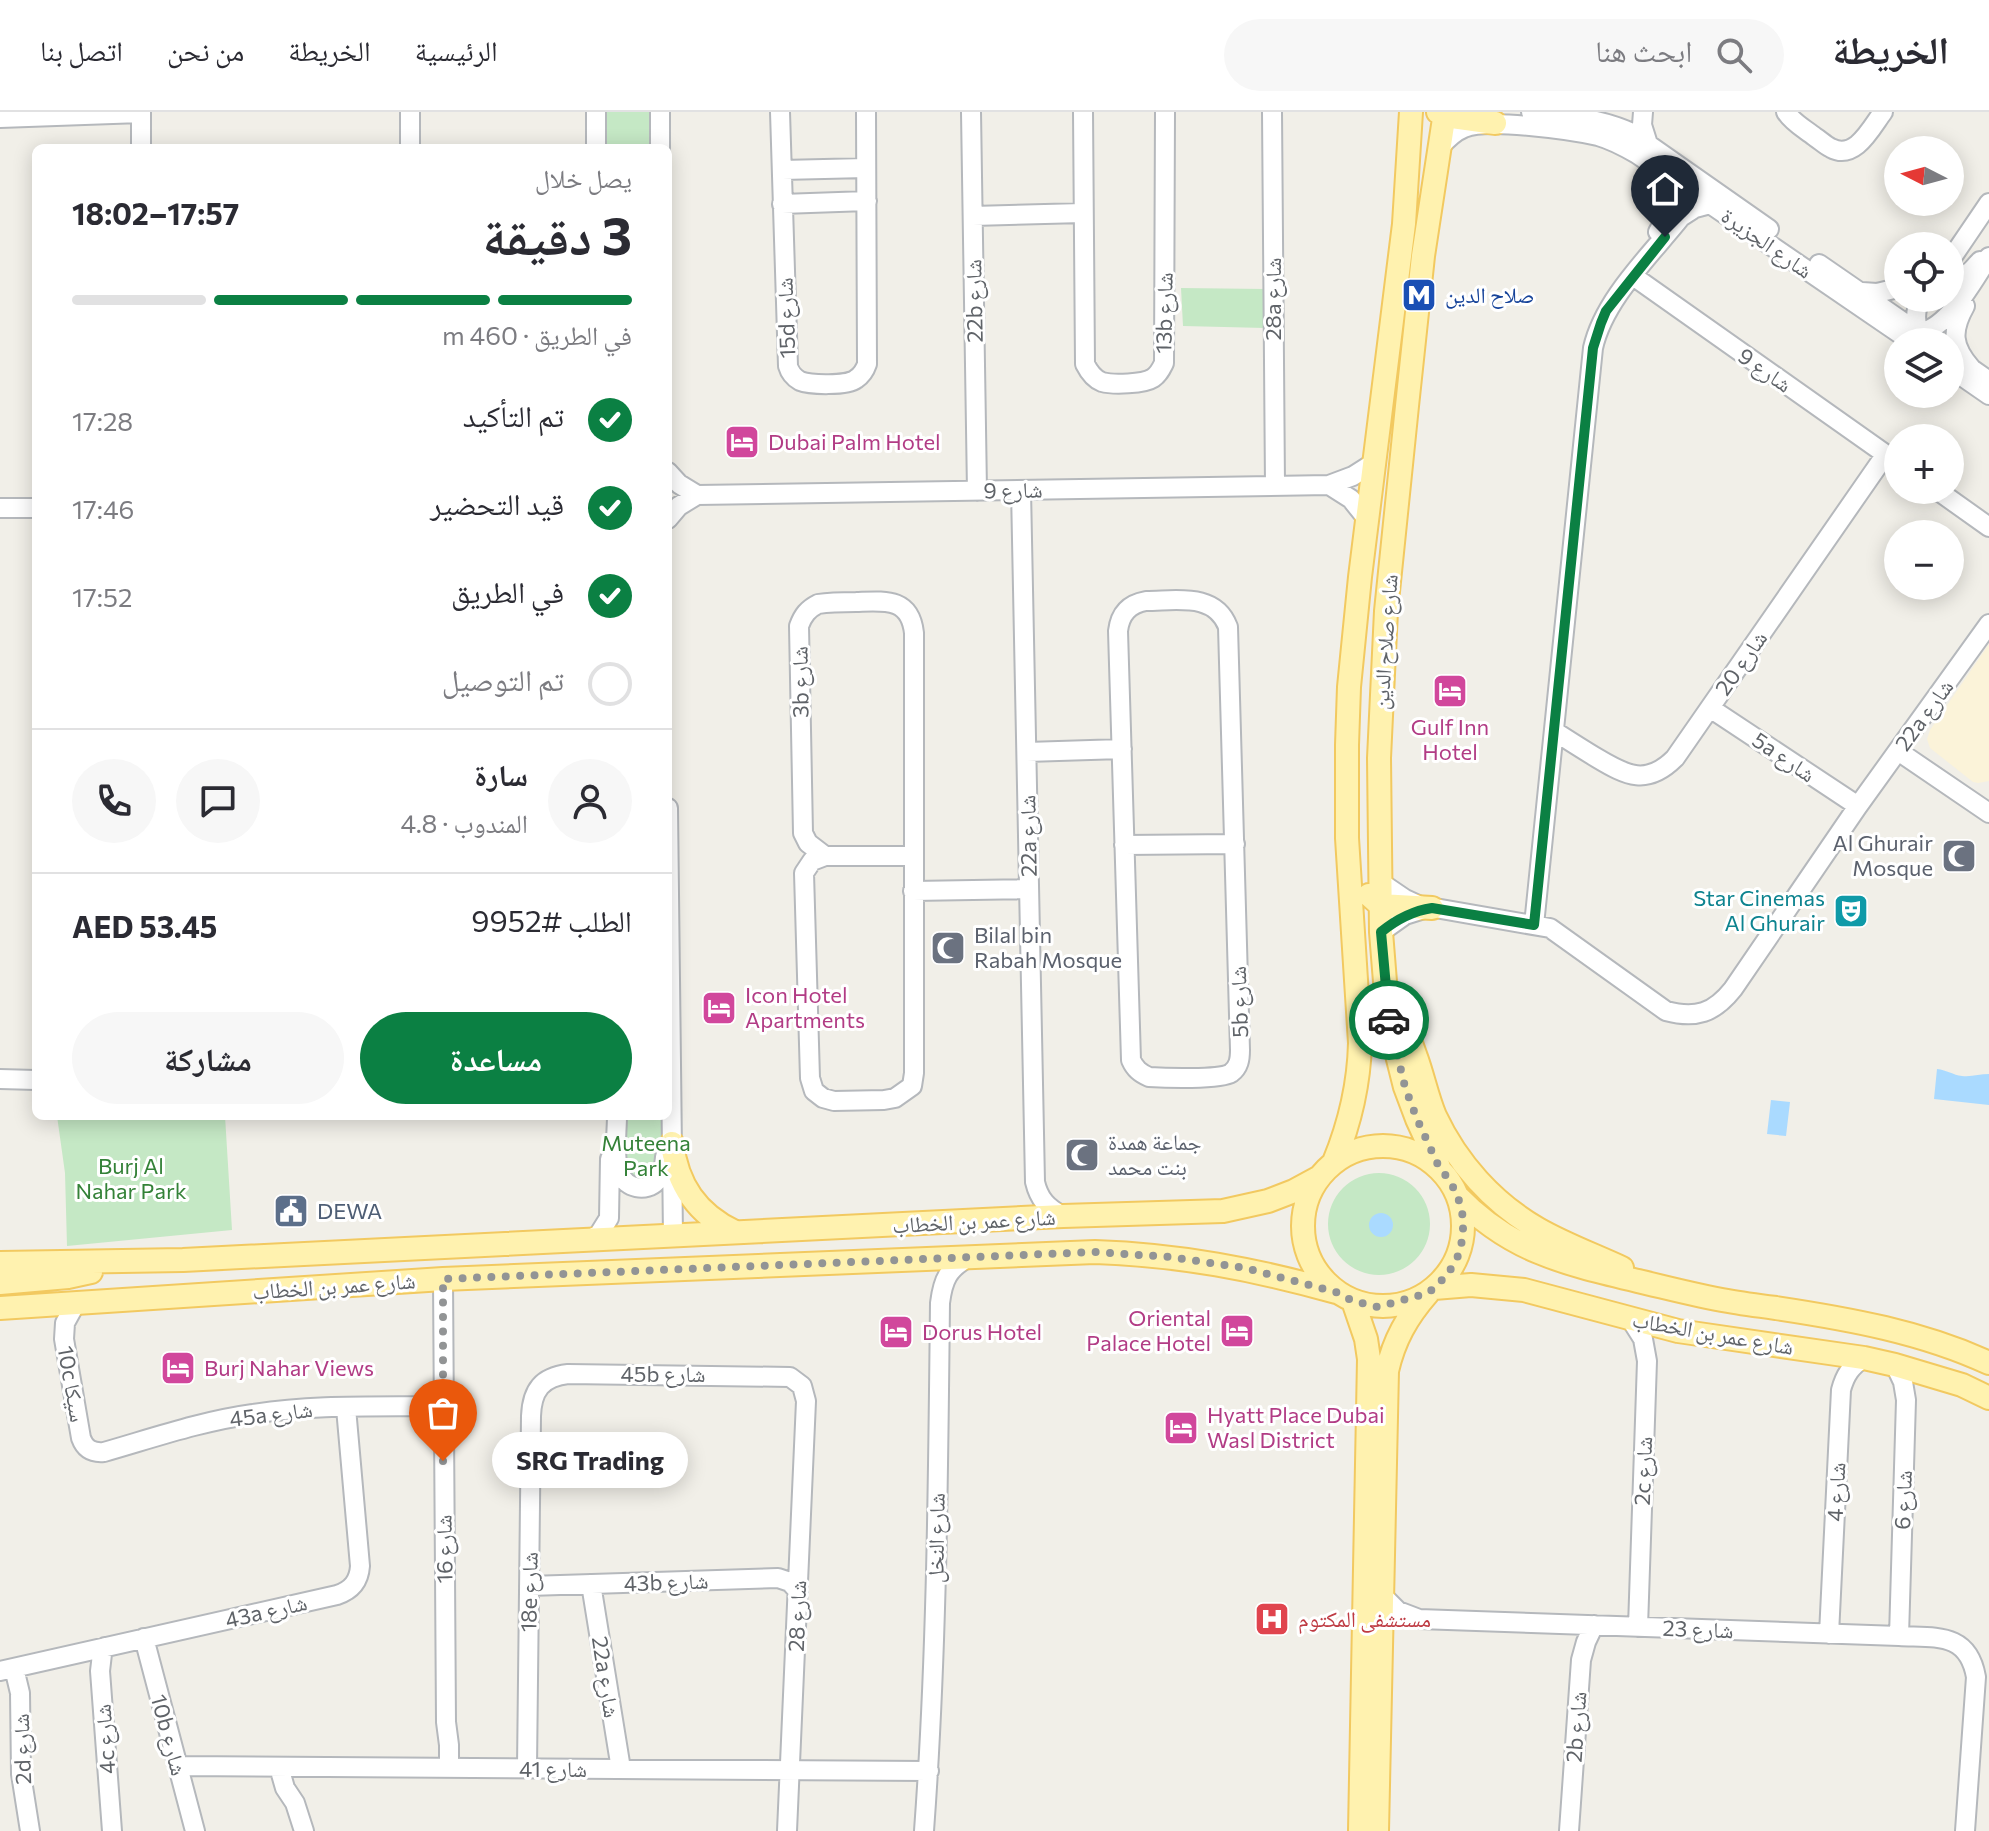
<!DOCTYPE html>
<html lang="ar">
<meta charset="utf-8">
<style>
body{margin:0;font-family:Commissioner,"Noto Naskh Arabic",sans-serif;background:#f7f7f7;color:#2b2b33;direction:rtl;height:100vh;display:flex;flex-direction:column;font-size:30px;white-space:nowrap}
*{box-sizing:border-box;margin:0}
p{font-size:26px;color:#7c7c81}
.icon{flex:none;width:44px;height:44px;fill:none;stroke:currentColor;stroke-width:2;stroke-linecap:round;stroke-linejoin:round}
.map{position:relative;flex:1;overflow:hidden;direction:ltr}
.side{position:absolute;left:32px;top:32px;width:640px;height:976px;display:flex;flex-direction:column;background:#fff;border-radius:12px;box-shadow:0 4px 20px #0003;direction:rtl}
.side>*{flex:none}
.needle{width:52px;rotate:276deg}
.controls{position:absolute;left:1884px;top:24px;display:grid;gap:16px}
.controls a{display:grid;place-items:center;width:80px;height:80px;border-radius:50%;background:#fff;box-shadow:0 4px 20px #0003;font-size:40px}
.pin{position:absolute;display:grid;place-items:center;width:68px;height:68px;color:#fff;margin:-82px -34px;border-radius:50% 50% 50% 0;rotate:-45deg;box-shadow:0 0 8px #0007}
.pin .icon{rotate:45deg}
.courier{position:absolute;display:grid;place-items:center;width:80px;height:80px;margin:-40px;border:6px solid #0b8043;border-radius:50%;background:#fff;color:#222;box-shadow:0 2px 10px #0007}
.bubble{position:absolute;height:56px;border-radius:28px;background:#fff;box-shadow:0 4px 20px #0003;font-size:26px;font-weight:700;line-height:56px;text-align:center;direction:rtl}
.overview em{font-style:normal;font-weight:700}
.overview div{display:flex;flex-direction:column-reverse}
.overview{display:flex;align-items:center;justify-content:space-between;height:136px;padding:0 40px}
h1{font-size:52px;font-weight:700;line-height:60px}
.bar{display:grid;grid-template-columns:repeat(4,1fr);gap:12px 8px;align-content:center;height:96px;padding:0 40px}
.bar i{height:10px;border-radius:6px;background:#e1e1e2}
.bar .on{background:#0b8043}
.bar p{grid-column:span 4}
.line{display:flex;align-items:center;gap:20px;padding:0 40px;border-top:2px solid #e1e1e2}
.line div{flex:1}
.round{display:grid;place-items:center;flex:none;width:84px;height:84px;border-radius:42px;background:#f7f7f7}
ol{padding:0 40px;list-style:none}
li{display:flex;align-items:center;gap:24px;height:88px}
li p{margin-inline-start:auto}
li .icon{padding:8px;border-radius:50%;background:#0b8043;color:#fff;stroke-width:4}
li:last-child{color:#7c7c81}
li i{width:44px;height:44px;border:4px solid #e1e1e2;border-radius:50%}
.cta{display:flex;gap:16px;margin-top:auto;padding:16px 40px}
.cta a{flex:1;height:92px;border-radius:48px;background:#0b8043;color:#fff;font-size:32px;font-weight:700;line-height:92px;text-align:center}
.cta a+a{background:#f7f7f7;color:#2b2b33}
header{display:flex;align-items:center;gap:48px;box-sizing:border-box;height:112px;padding:0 40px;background:#fff;border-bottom:2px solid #e1e1e2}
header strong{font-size:38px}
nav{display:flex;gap:44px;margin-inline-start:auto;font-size:28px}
.search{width:560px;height:72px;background:#f7f7f7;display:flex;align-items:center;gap:20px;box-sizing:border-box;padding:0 28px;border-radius:44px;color:#7c7c81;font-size:30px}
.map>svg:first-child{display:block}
.green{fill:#c5e8c5}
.sand{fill:#fbf3d9}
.water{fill:#aadaff}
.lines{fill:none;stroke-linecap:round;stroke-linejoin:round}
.minor-casing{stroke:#b5b8bc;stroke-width:22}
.major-casing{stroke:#f2c960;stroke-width:26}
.minor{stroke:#fff;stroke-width:18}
.major{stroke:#fff2af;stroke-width:22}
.done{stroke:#929495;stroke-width:8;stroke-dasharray:0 14.4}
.route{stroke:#0b8043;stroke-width:10}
.labels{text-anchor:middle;stroke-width:6;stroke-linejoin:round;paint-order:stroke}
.street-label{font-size:22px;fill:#5f6368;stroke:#fff}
.transit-label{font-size:22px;fill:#164399;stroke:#fff;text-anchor:start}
.hotel-label{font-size:22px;fill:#b23c85;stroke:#fff;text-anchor:start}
.worship-label{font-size:22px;fill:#5b616d;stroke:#fff;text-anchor:start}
.culture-label{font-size:22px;fill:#0d838f;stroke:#fff;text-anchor:end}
.park-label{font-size:22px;fill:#348238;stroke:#fff}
.service-label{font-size:22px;fill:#4e5e75;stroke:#fff;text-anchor:start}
.health-label{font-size:22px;fill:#be3a42;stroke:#fff;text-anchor:start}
</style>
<header>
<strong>الخريطة</strong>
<div class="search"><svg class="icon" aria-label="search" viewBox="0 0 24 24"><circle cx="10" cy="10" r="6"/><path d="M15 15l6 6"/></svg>ابحث هنا</div>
<nav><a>الرئيسية</a><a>الخريطة</a><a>من نحن</a><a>اتصل بنا</a></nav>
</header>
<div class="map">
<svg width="1989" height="1719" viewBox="0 0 1989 1719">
<rect width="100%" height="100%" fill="#f1efe8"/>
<path class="green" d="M 601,0 L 657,0 L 657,36 L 601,36 Z
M 1181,176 L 1266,177 L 1265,216 L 1183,214 Z
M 57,1004 L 225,1004 L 232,1118 L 67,1134 L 65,1061 Z
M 616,1004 L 668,1004 L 673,1070 L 617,1071 Z
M1328 1112a51 51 0 1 1 102 0a51 51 0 1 1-102 0Z"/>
<path class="sand" d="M 1989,532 L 1989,669 L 1978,671 L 1973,670 L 1930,636 L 1927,627 L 1930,618 Z"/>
<path class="water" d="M 1937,957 C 1947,958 1953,963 1962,964 C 1972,965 1980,962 1989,962 L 1989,993 L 1934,987 Z
M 1771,988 L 1790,990 L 1786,1024 L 1767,1022 Z
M1369 1113a12 12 0 1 1 24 0a12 12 0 1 1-24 0Z"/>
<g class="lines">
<g class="minor-casing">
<path id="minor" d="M 141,0 L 141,36
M 596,0 L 596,36
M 660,0 L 660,36
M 780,0 L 788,254 C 790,261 793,265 800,269 C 810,273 847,274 856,267 C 862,263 865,258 867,252 L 866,0
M 971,0 L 977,379
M 1083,0 L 1085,252 C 1089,260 1094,267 1102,270 C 1113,273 1144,272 1153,266 C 1159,262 1161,257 1164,251 L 1165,0
M 1272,0 L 1275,374
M 1531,0 C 1566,4 1600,6 1632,21 L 1769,117
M 1643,0 L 1642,13 L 1648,32
M 1786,0 C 1793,11 1805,17 1815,25 C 1820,28 1825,33 1831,36 C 1855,49 1871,16 1883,0
M 0,6 L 141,1
M 1440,35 C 1447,27 1454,20 1464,16 C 1487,6 1572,18 1598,24 C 1612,28 1625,35 1637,42 L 1912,230
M 410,36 L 410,0
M 782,58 L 866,56
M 782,92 L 867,89
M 973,104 L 1083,101
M 1658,120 L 1674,92 L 1676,68
M 1980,149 C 1976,153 1971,161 1965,162 C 1953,165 1950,153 1953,144 L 1989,91
M 1819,152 L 1932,230
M 1633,164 L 1898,351
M 1862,180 L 1877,181 L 1898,176
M 1965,194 C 1951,219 1952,234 1971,256
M 1912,220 C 1944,226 1973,168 1989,145
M 1921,225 C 1915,211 1914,200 1921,186
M 1962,250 L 1989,269
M 1950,256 L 1989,283
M 668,360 L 679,372 L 697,383
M 1329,373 L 1351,387 L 1367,407
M 1021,378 L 1035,1070 C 1039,1087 1047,1096 1063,1104
M 1937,378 L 1989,415
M 0,396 L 36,396
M 668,407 L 679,394 L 697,383 L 1329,373 L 1353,364 L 1375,350
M 1146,489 C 1176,489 1215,480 1228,515 L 1240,938 C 1240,947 1239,955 1231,961 C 1220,968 1164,966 1149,965 C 1140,961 1135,957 1131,948 L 1118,519 C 1120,502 1129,492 1146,489 Z
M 1710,596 L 1858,694
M 1554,619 C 1568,628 1582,637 1597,646 C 1627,664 1647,674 1675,646 L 1886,342
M 1898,639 L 1989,701
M 1027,640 L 1122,637
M 668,696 L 673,1124
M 1124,733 L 1235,732
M 825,744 L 808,731 L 803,721 L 799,514 C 803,503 808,497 818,492 C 831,490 843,490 856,490 C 884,489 910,485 914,521 L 914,961 L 912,974 L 895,986 L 884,988 L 834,989 L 823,986 L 814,979 L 810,966 L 804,761 L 812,749 L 825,744 L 913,744
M 1380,770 L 1405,787 L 1418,793 L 1550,816 L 1666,899 C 1696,907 1714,901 1733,877 L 1858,694 L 1989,512
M 913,779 L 1029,777
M 1534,813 L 1593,236 C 1604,187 1650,144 1681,105 L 1695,96 L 1710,92
M 1381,820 L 1405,803 L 1424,797
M 0,967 L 36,968
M 617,1004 C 617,1020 613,1048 620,1062 C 626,1076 646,1081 657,1069 C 664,1063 664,1054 665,1045
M 591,1127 L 599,1122 L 609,1106 L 610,1047
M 443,1167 L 446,1610 L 449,1633 L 449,1656
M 76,1191 L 65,1211 L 64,1227 L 81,1326 C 85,1337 92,1341 104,1340 C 153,1326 202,1309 253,1302 C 315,1292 380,1295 443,1294
M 1631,1208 L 1643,1227 L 1647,1249 L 1638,1515
M 1895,1253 L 1903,1270 L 1906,1288 L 1899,1524
M 591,1472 L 621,1657
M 529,1474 L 778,1466 L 790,1470 L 798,1479
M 1382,1483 L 1398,1499 L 1419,1507 L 1899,1524 C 1936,1526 1968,1520 1976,1565 L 1965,1719
M 1829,1522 L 1841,1278 C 1845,1263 1851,1254 1864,1246
M 144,1526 L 195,1719
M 105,1535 L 102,1542 L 100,1559 L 112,1719
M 14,1556 L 20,1581 L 21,1662 L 30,1719
M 0,1559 L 337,1483 C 352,1478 359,1469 360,1454 L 346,1296
M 178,1654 L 929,1659
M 279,1655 L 285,1676 L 295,1691 L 304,1719
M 527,1656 L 531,1304 C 532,1278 542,1265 568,1262 L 790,1265 L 802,1274 L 806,1289 L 787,1719
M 924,1719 C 937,1543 938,1367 940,1191 C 943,1167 948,1157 969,1145
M 1569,1719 L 1581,1548 L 1586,1530 L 1594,1513"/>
</g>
<g class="major-casing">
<path id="major" d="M 1438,0 L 1445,4 L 1495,11
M 1369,783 L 1380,793 L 1432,796
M 1395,893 C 1403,910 1410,927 1416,945 C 1423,964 1427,985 1435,1004 C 1457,1051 1493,1091 1538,1117 C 1564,1132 1594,1143 1622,1156
M 672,1031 C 677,1073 697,1102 735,1120
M1303 1114a80 80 0 1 1 160 0a80 80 0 1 1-160 0Z
M 1334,1050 C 1350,1011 1359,973 1360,931 L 1347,726 L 1347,633 L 1349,575 L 1360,465 L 1404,112 L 1411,0
M 1439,1055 L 1417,1007 L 1405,975 L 1388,907 L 1381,820 L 1379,646 L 1386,499 L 1407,294 L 1423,144 L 1445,0
M 1458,1085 C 1511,1140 1567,1152 1638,1169 C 1668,1176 1698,1184 1728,1189 C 1744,1192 1760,1194 1776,1196 C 1849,1207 1922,1220 1989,1251
M 0,1151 L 183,1148 L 1063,1104 L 1223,1099 L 1268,1089 L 1294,1079 L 1318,1066
M 0,1171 L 68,1165 L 91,1160
M 1434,1176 L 1471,1173 L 1524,1178 L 1678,1219 L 1864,1246 L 1895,1253 L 1962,1273 L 1989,1286
M 1353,1189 L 1366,1227 L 1369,1247 L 1360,1719
M 0,1196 L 443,1167 L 1095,1140 C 1180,1143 1254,1157 1336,1180
M 1377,1719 L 1387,1259 C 1394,1228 1407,1205 1428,1181"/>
</g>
<use href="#minor" class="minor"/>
<use href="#major" class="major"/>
</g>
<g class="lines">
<path class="done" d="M 443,1349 L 443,1167 L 1095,1140 L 1170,1145 L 1245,1156 L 1336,1180 L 1353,1189 L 1378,1195 L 1428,1181 L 1434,1176 L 1448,1162 L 1458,1144 L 1463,1125 L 1463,1105 L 1458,1085 L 1450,1069 L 1439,1055 L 1417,1007 L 1405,975 L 1389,908"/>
<path class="route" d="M 1389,908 L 1381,820 C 1397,807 1412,799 1432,796 L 1534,813 L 1593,236 L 1601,211 L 1606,199 L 1665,125"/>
</g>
<defs>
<g id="metro-square" transform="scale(1.8)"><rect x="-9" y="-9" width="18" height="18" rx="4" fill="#1a4fb4" stroke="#fff"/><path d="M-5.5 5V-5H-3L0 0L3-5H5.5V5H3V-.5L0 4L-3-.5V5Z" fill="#fff"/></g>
<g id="hotel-square" transform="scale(1.8)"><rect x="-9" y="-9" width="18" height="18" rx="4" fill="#d1479c" stroke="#fff"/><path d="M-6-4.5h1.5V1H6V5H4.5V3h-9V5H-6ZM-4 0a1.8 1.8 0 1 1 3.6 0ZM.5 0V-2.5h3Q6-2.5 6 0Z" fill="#fff"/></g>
<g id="mosque-square" transform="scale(1.8)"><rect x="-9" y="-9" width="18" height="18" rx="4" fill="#6b7280" stroke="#fff"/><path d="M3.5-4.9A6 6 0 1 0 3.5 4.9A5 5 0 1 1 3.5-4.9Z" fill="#fff"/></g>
<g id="theatre-square" transform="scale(1.8)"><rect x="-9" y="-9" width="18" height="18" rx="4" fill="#0f9aa8" stroke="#fff"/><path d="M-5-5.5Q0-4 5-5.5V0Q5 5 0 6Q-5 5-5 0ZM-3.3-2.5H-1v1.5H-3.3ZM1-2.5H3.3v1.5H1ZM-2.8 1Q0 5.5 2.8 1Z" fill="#fff"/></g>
<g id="civic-square" transform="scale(1.8)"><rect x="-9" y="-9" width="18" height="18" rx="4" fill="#5c6f8a" stroke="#fff"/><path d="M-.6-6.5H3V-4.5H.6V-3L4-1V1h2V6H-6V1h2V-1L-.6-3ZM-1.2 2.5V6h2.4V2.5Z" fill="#fff"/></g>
<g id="hospital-square" transform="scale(1.8)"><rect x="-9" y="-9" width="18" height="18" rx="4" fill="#e0444e" stroke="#fff"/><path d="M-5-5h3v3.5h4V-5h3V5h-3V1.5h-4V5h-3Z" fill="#fff"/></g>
</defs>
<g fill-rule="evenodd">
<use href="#metro-square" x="1419" y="183"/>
<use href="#hotel-square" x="742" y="330"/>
<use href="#hotel-square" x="1450" y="579"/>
<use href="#mosque-square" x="1959" y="744"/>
<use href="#theatre-square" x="1851" y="799"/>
<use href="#mosque-square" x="948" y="836"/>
<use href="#hotel-square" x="719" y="896"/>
<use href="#mosque-square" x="1082" y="1043"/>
<use href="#civic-square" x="291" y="1099"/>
<use href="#hotel-square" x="1237" y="1219"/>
<use href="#hotel-square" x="896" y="1220"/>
<use href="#hotel-square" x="178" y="1256"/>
<use href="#hotel-square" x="1181" y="1316"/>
<use href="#hospital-square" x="1272" y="1507"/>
</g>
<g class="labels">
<g class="street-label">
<text transform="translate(1767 131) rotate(35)" y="8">شارع الجزيرة</text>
<text transform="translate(1273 187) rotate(-90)" y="8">28a شارع</text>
<text transform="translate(974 189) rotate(-91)" y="8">22b شارع</text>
<text transform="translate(1164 201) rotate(-89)" y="8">13b شارع</text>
<text transform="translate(786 206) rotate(-92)" y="8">15d شارع</text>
<text transform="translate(1765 258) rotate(35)" y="8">شارع 9</text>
<text transform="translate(1013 378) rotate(-1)" y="8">شارع 9</text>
<text transform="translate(1385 530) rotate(-86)" y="8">شارع صلاح الدين</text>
<text transform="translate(1741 551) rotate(-55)" y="8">شارع 20</text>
<text transform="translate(800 570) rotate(-91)" y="8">3b شارع</text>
<text transform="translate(1924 603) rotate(-54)" y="8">22a شارع</text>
<text transform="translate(1784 645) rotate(34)" y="8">5a شارع</text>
<text transform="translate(1028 724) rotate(-91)" y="8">22a شارع</text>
<text transform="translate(1239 890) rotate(-92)" y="8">5b شارع</text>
<text transform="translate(974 1109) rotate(-3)" y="8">شارع عمر بن الخطاب</text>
<text transform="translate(334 1174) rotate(-4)" y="8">شارع عمر بن الخطاب</text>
<text transform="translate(1713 1221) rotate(10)" y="8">شارع عمر بن الخطاب</text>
<text x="663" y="1270">45b شارع</text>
<text transform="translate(72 1272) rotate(80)" y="8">10c سيكا</text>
<text transform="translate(271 1302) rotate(-7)" y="8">45a شارع</text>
<text transform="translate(1643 1359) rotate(-88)" y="8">2c شارع</text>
<text transform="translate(1836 1380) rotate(-87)" y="8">شارع 4</text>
<text transform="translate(1903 1388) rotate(-88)" y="8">شارع 6</text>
<text transform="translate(936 1426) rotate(-89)" y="8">شارع النخل</text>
<text transform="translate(444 1437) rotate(-91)" y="8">شارع 16</text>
<text transform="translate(666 1470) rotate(-2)" y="8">43b شارع</text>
<text transform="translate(529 1480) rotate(-89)" y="8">18e شارع</text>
<text transform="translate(266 1499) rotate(-13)" y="8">43a شارع</text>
<text transform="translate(797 1504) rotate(-88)" y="8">شارع 28</text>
<text transform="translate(1698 1517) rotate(2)" y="8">شارع 23</text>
<text transform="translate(606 1565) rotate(81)" y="8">22a شارع</text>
<text transform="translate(1576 1615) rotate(-86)" y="8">2b شارع</text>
<text transform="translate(169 1623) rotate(75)" y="8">10b شارع</text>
<text transform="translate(105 1627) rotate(-94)" y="8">4c شارع</text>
<text transform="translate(22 1637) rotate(-92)" y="8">2d شارع</text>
<text x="553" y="1665">شارع 41</text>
</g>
<g class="transit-label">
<text x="1445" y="191">صلاح الدين</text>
</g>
<g class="hotel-label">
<text x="768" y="338">Dubai Palm Hotel</text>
<text x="1450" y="623" text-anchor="middle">Gulf Inn<tspan x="1450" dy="25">Hotel</tspan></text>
<text x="745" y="891">Icon Hotel<tspan x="745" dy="25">Apartments</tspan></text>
<text x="1211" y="1214" text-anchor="end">Oriental<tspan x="1211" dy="25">Palace Hotel</tspan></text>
<text x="922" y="1228">Dorus Hotel</text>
<text x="204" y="1264">Burj Nahar Views</text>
<text x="1207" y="1311">Hyatt Place Dubai<tspan x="1207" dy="25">Wasl District</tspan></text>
</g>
<g class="worship-label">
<text x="1933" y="739" text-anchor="end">Al Ghurair<tspan x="1933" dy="25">Mosque</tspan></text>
<text x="974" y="831">Bilal bin<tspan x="974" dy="25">Rabah Mosque</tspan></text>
<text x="1108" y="1038">جماعة همدة<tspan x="1108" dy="25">بنت محمد</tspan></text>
</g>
<g class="culture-label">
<text x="1825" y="794">Star Cinemas<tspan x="1825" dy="25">Al Ghurair</tspan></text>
</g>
<g class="park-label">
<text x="646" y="1039">Muteena<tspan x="646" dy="25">Park</tspan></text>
<text x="131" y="1062">Burj Al<tspan x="131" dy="25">Nahar Park</tspan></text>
</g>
<g class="service-label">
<text x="317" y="1107">DEWA</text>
</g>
<g class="health-label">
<text x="1298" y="1515">مستشفى المكتوم</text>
</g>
</g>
</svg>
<div class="controls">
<a><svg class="needle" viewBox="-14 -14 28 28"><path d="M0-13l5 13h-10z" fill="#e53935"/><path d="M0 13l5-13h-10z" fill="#7c7c81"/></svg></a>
<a><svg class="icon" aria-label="locate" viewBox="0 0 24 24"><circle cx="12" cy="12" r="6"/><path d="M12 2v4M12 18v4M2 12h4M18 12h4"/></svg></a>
<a><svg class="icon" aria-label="layers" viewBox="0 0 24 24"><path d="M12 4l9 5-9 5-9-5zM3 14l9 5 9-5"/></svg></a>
<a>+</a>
<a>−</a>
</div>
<div class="pin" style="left:443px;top:1349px;background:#ea580c"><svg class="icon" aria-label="bag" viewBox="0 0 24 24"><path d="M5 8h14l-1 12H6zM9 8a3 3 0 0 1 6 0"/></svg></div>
<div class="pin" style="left:1665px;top:125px;background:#1f2937"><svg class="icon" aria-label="home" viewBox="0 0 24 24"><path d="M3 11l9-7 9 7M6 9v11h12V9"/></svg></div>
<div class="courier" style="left:1389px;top:908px"><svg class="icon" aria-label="car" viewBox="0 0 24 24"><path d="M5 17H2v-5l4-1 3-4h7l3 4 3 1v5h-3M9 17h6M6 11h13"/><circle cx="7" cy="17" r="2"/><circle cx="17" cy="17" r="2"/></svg></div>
<div class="bubble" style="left:492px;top:1320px;width:196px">SRG Trading</div>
<section class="side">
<div class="overview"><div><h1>3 دقيقة</h1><p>يصل خلال</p></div><em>17:57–18:02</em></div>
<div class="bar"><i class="on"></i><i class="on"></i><i class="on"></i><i></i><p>في الطريق · 460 m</p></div>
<ol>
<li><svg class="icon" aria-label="check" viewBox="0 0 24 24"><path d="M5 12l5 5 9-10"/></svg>تم التأكيد<p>17:28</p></li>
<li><svg class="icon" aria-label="check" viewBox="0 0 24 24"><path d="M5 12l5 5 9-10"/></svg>قيد التحضير<p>17:46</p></li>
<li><svg class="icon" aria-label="check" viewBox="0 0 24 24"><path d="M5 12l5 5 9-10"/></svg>في الطريق<p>17:52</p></li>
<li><i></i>تم التوصيل</li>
</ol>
<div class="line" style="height:144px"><a class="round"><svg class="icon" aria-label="person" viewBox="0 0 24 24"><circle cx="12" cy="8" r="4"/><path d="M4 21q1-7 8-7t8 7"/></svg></a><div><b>سارة</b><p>المندوب · 4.8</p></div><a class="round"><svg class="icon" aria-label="chat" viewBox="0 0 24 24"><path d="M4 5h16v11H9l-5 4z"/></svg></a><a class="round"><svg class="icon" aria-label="phone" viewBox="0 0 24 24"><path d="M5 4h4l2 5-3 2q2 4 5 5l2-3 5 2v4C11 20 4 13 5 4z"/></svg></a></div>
<div class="line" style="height:104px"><div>الطلب #9952</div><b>AED 53.45</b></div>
<div class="cta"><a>مساعدة</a><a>مشاركة</a></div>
</section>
</div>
